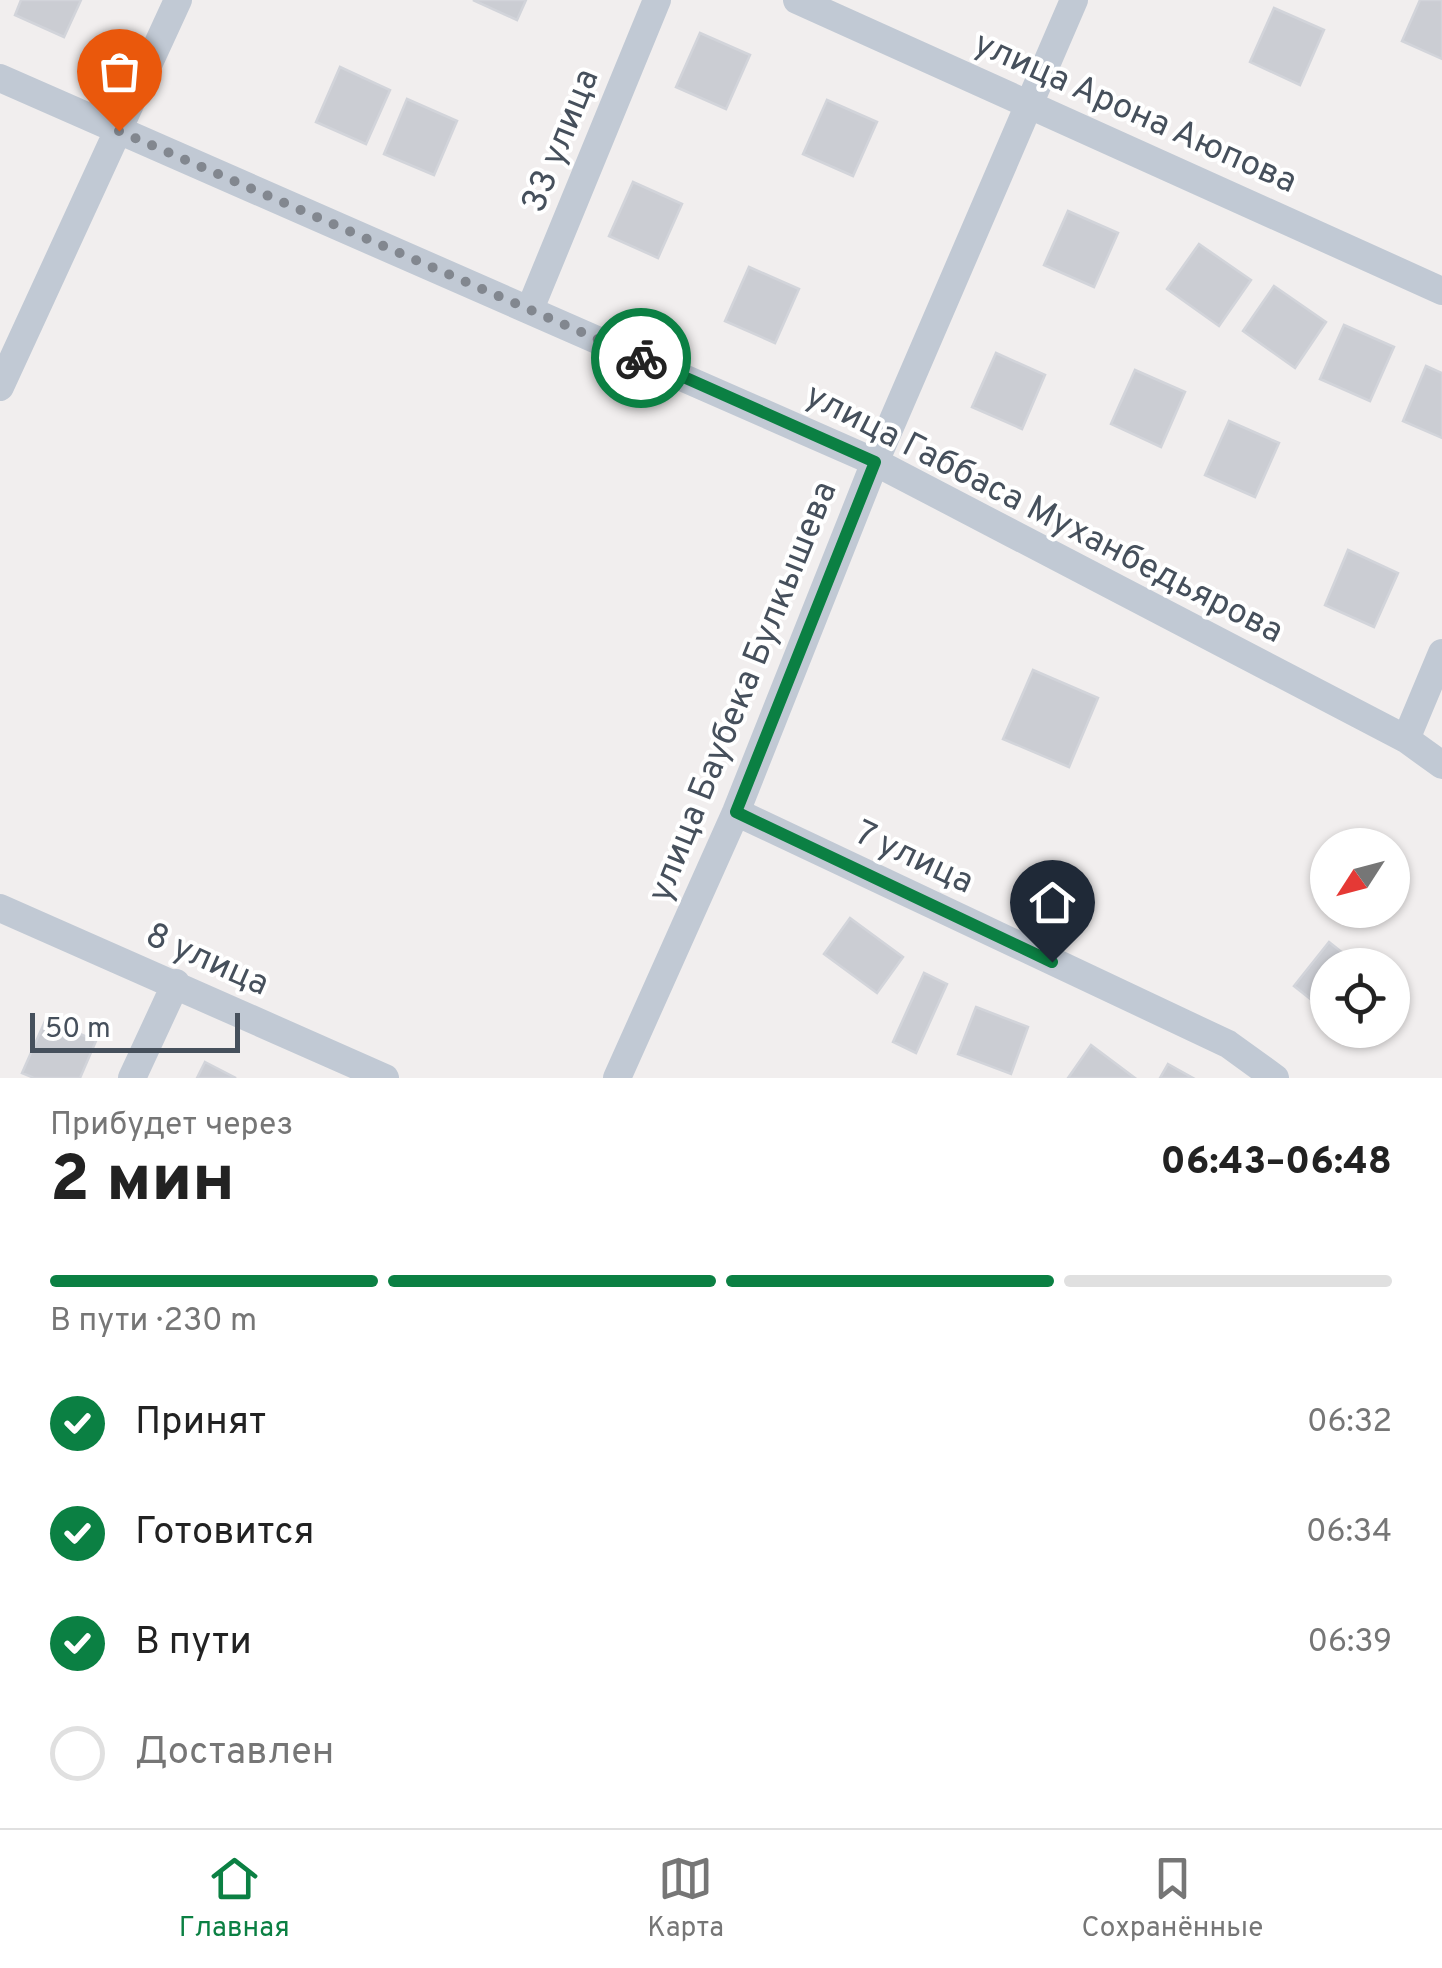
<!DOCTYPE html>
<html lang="ru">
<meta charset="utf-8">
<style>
body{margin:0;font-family:Overpass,sans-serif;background:#f2f2f2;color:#222;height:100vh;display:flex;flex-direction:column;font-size:38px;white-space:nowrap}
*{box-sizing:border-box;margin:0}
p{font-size:32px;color:#767676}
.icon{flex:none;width:55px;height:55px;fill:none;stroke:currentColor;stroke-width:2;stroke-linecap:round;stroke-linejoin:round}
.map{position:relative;height:1078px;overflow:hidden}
.panel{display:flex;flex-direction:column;background:#fff;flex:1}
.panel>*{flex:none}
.needle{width:65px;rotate:234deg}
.tools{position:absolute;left:1310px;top:828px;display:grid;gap:20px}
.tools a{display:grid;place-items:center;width:100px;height:100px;border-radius:50%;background:#fff;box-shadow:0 2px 8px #0004;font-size:50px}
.scale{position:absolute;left:30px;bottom:25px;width:210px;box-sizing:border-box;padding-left:10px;border:5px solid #46505c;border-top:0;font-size:28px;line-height:35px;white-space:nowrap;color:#46505c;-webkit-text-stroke:8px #fff;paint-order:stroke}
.pin{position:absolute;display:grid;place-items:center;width:85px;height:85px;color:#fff;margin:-102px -42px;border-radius:50% 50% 50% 0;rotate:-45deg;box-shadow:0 0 10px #0007}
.pin .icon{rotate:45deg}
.courier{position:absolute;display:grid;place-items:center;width:100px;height:100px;margin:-50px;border:8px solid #0b8043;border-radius:50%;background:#fff;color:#222;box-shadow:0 2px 12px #0007}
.overview em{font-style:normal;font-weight:800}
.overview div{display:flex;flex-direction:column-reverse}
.overview{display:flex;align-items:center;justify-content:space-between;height:170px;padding:0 50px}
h1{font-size:65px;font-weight:800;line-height:75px}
.bar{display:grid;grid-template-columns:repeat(4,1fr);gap:15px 10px;align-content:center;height:120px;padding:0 50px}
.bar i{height:12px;border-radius:8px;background:#e0e0e0}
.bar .current{background:#0b8043}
.bar p{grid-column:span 4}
ol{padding:0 50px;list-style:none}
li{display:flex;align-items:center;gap:30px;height:110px}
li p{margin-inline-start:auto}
li .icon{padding:10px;border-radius:50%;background:#0b8043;color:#fff;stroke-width:4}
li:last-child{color:#767676}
li i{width:55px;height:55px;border:5px solid #e0e0e0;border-radius:50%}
.dock{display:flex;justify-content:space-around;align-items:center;height:140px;border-top:2px solid #e0e0e0;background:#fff;font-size:28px;color:#767676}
.dock a{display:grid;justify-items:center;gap:5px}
.dock .current{color:#0b8043}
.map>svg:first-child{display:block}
.building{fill:#cbcdd3;stroke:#d2d4da;stroke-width:2.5}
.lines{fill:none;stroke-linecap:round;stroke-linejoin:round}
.minor{stroke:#c1c9d4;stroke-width:28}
.done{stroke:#82878f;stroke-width:10;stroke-dasharray:0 18}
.route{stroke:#0b8043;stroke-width:12}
.labels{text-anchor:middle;stroke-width:8;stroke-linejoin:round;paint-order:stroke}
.street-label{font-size:35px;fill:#46505c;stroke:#fff}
</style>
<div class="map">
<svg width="1442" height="1078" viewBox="0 0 1442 1078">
<rect width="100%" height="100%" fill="#f1eeee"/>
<path class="building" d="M 21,0 L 81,0 L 64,37 L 15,15 Z
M 473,0 L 526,0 L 517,20 Z
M 1420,0 L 1442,0 L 1442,59 L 1402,41 Z
M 1274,8 L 1324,30 L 1300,85 L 1250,62 Z
M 700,33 L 750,55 L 726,109 L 676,87 Z
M 340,67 L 390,90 L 366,144 L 316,122 Z
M 407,99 L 457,121 L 434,175 L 384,154 Z
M 827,100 L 877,122 L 853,176 L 803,154 Z
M 633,182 L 682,204 L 658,258 L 609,236 Z
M 1068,211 L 1118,233 L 1094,287 L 1044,265 Z
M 1199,244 L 1251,280 L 1219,326 L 1167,289 Z
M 749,267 L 799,289 L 775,343 L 725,321 Z
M 1274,286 L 1326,322 L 1295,368 L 1243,331 Z
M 1344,325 L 1394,347 L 1370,401 L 1320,379 Z
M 996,353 L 1045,375 L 1022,429 L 972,407 Z
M 1426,366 L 1442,373 L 1442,438 L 1403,421 Z
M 1135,370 L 1185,392 L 1161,447 L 1111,424 Z
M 1229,421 L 1279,443 L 1255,497 L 1205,475 Z
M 1348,550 L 1398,573 L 1374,627 L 1325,605 Z
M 1033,670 L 1098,698 L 1069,767 L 1003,739 Z
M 850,918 L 903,957 L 877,993 L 824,954 Z
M 1329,942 L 1353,961 L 1349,965 L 1328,965 L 1328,993 L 1318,1005 L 1294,986 Z
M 924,973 L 947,984 L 916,1053 L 893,1042 Z
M 976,1007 L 1028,1027 L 1011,1074 L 958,1054 Z
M 46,1019 L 96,1041 L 80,1078 L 34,1078 L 22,1073 Z
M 1091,1045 L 1135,1078 L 1068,1078 Z
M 205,1062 L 236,1078 L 197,1078 Z
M 1168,1064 L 1193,1078 L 1160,1078 Z"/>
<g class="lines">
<path class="minor" d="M 797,0 L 1442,291
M 0,78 L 875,462 L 1406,739 L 1442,765
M 530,309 L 657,0
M 0,387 L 178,0
M 1406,739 L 1442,653
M 736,812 L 1228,1044 L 1275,1078
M 0,908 L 385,1078
M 132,1078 L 176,983
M 617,1078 L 736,812 L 875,462 L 1074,0"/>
</g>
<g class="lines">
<path class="done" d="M 119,131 L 641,358"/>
<path class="route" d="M 641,358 L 875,462 L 736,812 L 1052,962"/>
</g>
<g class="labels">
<g class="street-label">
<text transform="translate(1136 111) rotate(24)" y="12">улица Арона Аюпова</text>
<text transform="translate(559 140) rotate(-68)" y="12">33 улица</text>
<text transform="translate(1045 512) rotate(27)" y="12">улица Габбаса Муханбедьярова</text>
<text transform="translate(741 691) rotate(-68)" y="12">улица Баубека Булкышева</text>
<text transform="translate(915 856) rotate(25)" y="12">7 улица</text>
<text transform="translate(208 958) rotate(24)" y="12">8 улица</text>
</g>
</g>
</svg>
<div class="tools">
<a><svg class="needle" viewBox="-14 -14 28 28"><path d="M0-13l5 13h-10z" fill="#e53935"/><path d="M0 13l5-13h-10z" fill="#767676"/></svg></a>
<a><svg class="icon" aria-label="locate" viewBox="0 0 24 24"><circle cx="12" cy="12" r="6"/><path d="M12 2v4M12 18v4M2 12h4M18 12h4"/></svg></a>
</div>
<div class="scale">50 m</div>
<div class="pin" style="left:119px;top:131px;background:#ea580c"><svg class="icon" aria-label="bag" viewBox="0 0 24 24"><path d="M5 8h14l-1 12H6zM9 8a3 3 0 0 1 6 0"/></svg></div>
<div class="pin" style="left:1052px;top:962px;background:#1f2937"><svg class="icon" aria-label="home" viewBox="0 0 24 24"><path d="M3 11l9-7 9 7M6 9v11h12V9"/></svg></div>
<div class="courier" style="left:641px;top:358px"><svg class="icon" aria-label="bike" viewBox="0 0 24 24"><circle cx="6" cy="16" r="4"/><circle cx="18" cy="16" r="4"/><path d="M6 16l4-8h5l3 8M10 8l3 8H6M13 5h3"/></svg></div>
</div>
<section class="panel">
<div class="overview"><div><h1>2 мин</h1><p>Прибудет через</p></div><em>06:43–06:48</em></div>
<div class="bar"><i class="current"></i><i class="current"></i><i class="current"></i><i></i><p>В пути · 230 m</p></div>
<ol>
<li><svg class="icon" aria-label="check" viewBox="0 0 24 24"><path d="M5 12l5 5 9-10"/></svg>Принят<p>06:32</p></li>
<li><svg class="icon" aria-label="check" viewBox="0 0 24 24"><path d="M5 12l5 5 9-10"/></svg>Готовится<p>06:34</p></li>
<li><svg class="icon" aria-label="check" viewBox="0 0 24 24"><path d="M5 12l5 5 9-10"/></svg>В пути<p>06:39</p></li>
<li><i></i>Доставлен</li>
</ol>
</section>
<nav class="dock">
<a class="current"><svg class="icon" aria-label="home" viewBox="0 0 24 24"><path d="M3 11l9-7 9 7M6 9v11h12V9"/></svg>Главная</a>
<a><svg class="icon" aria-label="map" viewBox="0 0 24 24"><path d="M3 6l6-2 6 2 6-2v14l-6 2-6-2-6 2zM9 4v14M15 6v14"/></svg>Карта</a>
<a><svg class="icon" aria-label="saved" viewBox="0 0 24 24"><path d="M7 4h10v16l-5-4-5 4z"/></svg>Сохранённые</a>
</nav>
